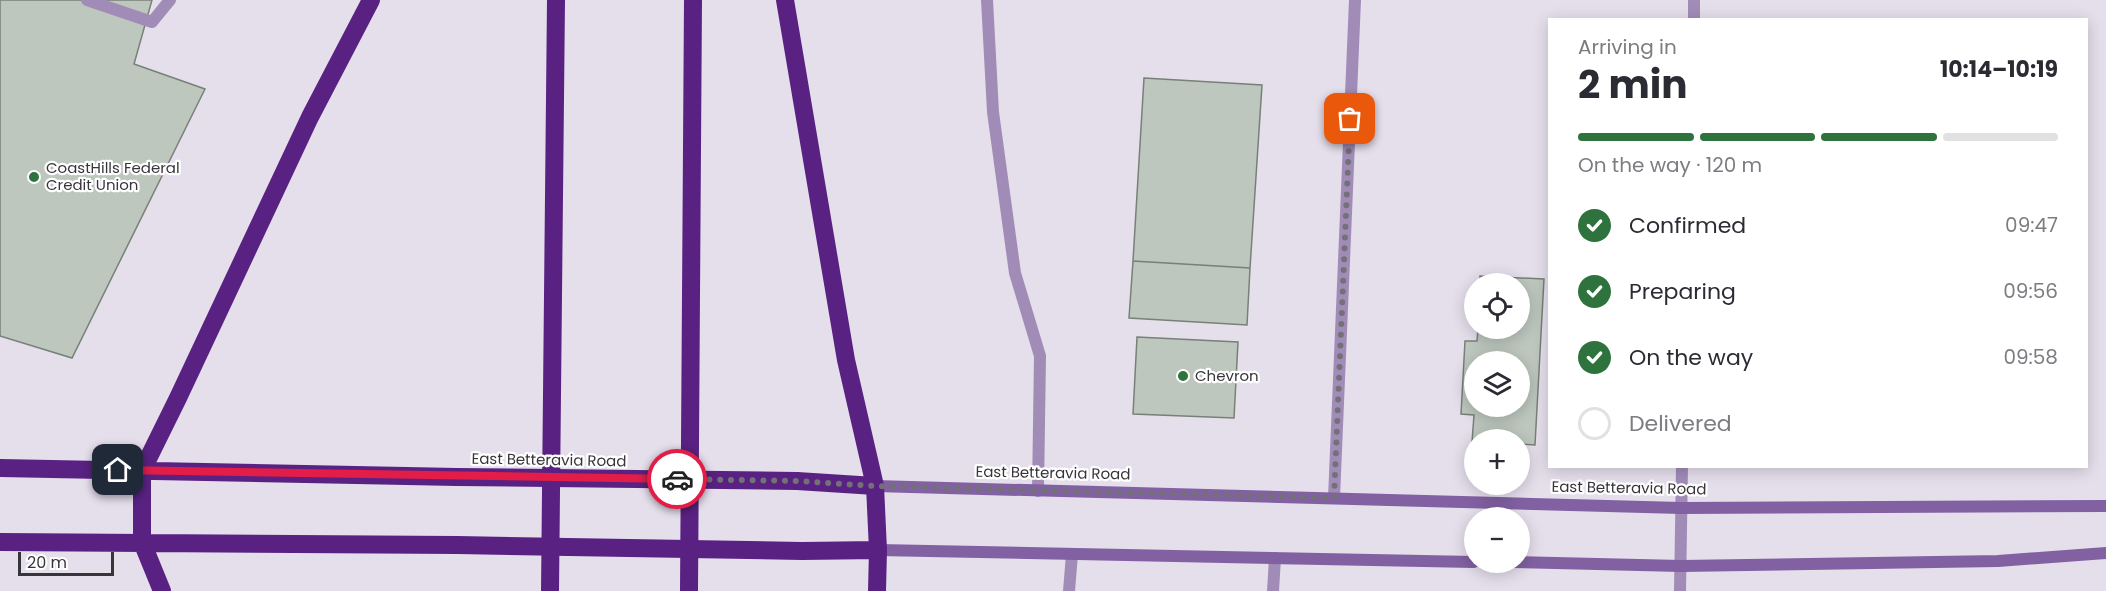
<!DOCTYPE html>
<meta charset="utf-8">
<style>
body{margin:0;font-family:Poppins,sans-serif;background:#f7f7f7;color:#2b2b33;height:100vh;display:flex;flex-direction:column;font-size:22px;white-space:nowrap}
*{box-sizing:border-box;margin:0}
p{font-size:20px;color:#7c7c81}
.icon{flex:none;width:33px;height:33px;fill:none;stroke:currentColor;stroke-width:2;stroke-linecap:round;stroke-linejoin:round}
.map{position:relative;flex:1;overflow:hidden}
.details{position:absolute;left:1548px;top:18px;width:540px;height:450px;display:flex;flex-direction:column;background:#fff;border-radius:0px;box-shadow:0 3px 15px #0003}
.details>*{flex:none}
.controls{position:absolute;left:1464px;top:273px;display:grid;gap:12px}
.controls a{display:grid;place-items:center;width:66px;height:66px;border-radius:50%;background:#fff;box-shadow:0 3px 15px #0003;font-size:30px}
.scale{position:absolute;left:18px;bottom:15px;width:96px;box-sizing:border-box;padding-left:6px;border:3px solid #37353a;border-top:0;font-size:16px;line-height:21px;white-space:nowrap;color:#37353a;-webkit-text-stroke:4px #fff;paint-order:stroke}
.pin{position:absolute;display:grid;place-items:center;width:51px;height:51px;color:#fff;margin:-26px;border-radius:12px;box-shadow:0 3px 9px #0006}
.courier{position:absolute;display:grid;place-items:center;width:60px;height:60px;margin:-30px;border:4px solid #e11d48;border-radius:50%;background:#fff;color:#222;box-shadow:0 2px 8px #0007}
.head em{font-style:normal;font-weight:700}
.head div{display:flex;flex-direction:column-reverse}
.head{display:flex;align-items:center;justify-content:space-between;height:102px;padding:0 30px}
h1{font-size:39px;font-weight:700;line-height:45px}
.bar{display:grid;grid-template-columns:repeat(4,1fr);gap:9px 6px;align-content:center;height:72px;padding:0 30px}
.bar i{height:8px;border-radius:4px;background:#e1e1e2}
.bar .on{background:#2e723d}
.bar p{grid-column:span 4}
ol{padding:0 30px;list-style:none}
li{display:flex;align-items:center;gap:18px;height:66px}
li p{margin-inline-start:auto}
li .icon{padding:6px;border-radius:50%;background:#2e723d;color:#fff;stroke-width:4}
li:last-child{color:#7c7c81}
li i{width:33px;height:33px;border:3px solid #e1e1e2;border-radius:50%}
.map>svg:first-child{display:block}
.building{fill:#bdc7be;stroke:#778178;stroke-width:1.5;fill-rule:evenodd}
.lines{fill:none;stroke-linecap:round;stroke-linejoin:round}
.lane{stroke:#a18cb8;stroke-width:12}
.street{stroke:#a18cb8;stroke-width:12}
.secondary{stroke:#8261a2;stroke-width:12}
.highway{stroke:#592282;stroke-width:18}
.highway-bridge{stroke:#592282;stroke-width:18}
.done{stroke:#747078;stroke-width:6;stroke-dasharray:0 10.8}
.route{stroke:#e11d48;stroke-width:8}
.poi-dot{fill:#2e723d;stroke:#fff;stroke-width:2}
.labels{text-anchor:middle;stroke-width:4.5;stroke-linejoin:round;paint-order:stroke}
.poi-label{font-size:15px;fill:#37353a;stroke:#fff;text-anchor:start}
.street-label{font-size:15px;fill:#37353a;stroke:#fff}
</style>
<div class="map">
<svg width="2106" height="591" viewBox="0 0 2106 591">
<rect width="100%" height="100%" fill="#e5dfec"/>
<path class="building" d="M 0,0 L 152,0 L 134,64 L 205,89 L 72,358 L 0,336 Z
M 1144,78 L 1262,85 L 1250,268 L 1133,261 Z
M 1133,261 L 1250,268 L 1247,325 L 1129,318 Z
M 1480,276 L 1544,279 L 1535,445 L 1520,444 L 1520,440 L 1474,440 L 1474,442 L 1472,442 L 1474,415 L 1461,414 L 1465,341 L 1477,341 L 1478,328 L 1520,328 L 1520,284 L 1480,284 ZM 1474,362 L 1520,362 L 1520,406 L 1474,406 Z
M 1137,337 L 1238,342 L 1234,418 L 1133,414 Z"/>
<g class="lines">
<path class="lane" d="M 87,0 L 152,22 L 170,0
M 987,0 L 993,112 L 1015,273 L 1040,356 L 1038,491
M 1334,498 L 1355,0
M 1069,591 L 1072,554
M 1273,591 L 1275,558"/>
<path class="street" d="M 1694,20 L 1694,0
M 1680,591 L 1682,466"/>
<path class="secondary" d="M 875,486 L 1681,508 L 2106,506
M 878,550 L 1474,562
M 1514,562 L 1681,566 L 1998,561 L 2106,553"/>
<path class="highway" d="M 785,0 L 846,360 L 875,486 L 878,550 L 877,591
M 0,468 L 457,477
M 797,481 L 875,486
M 0,542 L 457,545
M 802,551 L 878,550
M 162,591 L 142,542 L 142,471 L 178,398 L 310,117 L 371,0
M 550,591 L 556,0
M 689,591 L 693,0"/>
<path class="highway-bridge" d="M 457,477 L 797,481
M 457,545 L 802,551"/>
</g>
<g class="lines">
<path class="done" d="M 677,479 L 797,481 L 875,486 L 1334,498 L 1350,119"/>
<path class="route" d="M 118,470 L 677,479"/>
</g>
<g class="poi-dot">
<circle cx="34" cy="177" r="6"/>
<circle cx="1183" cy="376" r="6"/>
</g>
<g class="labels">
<g class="poi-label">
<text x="46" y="173">CoastHills Federal<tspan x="46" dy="17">Credit Union</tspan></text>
<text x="1195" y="381">Chevron</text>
</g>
<g class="street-label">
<text transform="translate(549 460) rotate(1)" y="5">East Betteravia Road</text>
<text transform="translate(1053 473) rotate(1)" y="5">East Betteravia Road</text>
<text transform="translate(1629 488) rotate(1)" y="5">East Betteravia Road</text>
</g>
</g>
</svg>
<div class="controls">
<a><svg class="icon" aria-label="locate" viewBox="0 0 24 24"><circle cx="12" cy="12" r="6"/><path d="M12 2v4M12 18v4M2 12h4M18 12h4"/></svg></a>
<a><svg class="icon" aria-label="layers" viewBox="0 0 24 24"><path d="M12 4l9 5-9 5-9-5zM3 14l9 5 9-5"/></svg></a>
<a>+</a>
<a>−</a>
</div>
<div class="scale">20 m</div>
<div class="pin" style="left:1350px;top:119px;background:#ea580c"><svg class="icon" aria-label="bag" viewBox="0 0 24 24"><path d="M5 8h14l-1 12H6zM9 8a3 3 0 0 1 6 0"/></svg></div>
<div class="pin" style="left:118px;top:470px;background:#1f2937"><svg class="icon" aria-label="home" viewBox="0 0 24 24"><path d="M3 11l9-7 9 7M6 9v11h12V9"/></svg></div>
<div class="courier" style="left:677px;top:479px"><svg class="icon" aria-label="car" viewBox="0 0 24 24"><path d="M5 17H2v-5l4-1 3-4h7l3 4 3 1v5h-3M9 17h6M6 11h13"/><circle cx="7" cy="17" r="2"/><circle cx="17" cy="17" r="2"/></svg></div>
<section class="details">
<div class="head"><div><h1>2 min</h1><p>Arriving in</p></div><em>10:14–10:19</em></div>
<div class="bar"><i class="on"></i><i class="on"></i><i class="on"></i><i></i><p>On the way · 120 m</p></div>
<ol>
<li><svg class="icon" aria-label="check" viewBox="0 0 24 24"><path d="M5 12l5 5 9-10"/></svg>Confirmed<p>09:47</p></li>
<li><svg class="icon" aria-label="check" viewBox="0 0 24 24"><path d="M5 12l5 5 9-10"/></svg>Preparing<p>09:56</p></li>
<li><svg class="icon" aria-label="check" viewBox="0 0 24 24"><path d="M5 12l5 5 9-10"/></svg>On the way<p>09:58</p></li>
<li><i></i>Delivered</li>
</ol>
</section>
</div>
